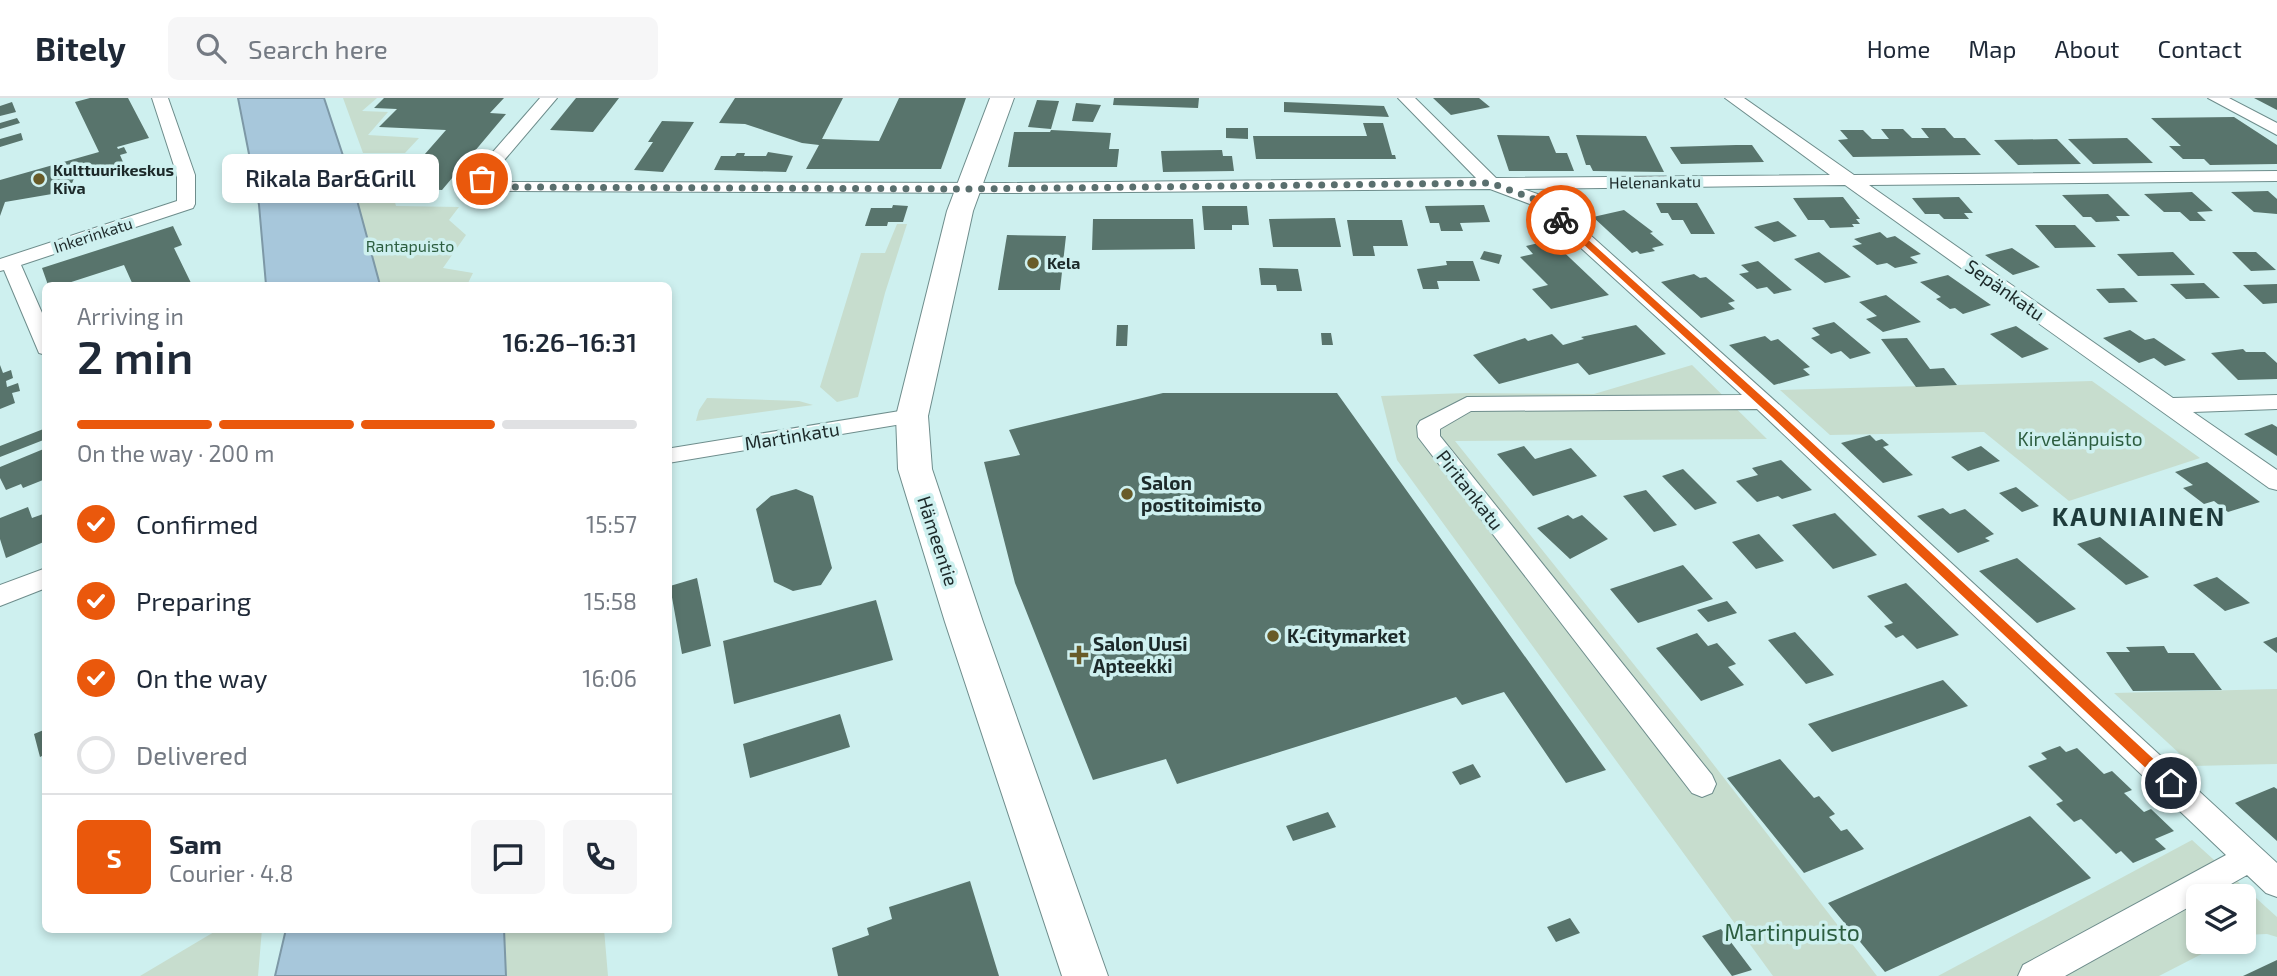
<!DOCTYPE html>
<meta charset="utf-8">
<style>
body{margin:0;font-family:"Exo 2",sans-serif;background:#f6f6f7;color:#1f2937;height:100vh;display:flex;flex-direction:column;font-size:26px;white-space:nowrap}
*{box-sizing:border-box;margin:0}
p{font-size:23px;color:#747a83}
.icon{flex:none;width:38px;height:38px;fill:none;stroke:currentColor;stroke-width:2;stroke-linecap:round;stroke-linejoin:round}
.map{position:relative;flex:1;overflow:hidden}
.drawer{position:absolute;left:42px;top:184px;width:630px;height:651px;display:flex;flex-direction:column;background:#fff;border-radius:10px;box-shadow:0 4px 10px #0003}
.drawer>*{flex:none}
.controls{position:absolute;left:2186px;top:786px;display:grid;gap:14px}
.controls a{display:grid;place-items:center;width:70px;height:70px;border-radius:10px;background:#fff;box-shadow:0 4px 10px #0003;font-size:35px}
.pin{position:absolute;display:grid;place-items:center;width:60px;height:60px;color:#fff;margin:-30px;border:4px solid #fff;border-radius:50%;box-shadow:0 2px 7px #0007}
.courier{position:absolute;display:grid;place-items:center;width:70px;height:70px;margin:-35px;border:5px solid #ea580c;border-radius:50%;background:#fff;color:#222;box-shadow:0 2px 9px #0007}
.bubble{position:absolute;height:49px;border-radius:10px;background:#fff;box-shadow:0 4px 10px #0003;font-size:23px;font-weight:600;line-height:49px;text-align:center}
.overview em{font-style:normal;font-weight:600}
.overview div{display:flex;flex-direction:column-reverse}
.overview{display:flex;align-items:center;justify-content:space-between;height:119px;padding:0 35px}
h1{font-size:46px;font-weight:600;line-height:52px}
.bar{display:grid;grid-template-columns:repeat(4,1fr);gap:10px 7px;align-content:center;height:84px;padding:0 35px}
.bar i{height:9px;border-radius:5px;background:#e0e1e3}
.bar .on{background:#ea580c}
.bar p{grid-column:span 4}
.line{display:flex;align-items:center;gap:18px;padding:0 35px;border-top:2px solid #e0e1e3}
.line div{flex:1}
.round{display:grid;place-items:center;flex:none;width:74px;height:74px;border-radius:10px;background:#f6f6f7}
ol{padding:0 35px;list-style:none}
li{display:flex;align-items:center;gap:21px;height:77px}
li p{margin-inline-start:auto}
li .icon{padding:7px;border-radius:50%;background:#ea580c;color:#fff;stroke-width:4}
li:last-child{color:#747a83}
li i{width:38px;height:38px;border:4px solid #e0e1e3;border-radius:50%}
header{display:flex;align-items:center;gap:42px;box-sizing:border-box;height:98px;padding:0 35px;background:#fff;border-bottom:2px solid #e0e1e3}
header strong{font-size:33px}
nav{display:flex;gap:38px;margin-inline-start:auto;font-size:24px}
.search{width:490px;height:63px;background:#f6f6f7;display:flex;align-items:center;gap:18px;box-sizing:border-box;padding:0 24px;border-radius:10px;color:#747a83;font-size:26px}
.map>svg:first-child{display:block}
.green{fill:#c7ddce}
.water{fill:#a7c7db;stroke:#7d98a6;stroke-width:2}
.building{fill:#58746c}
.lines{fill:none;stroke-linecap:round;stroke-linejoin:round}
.street-casing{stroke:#6e8d8c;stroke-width:2}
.secondary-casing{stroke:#6e8d8c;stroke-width:2}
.street{fill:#fff;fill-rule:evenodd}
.secondary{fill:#fff;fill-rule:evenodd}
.route{fill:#ea580c}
.done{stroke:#5a6f6e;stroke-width:7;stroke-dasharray:0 12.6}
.poi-dot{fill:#685b28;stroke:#cef0ef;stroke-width:2.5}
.labels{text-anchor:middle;stroke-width:7;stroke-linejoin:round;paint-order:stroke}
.far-poi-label{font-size:16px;font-weight:bold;fill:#1c2929;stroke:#cef0ef;text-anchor:start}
.far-street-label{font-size:16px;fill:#1c2929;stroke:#cef0ef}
.far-park-label{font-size:16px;fill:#2c5d3f;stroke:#cef0ef}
.street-label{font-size:19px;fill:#1c2929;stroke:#cef0ef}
.park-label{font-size:19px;fill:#2c5d3f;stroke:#cef0ef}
.poi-label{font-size:19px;font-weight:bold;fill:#1c2929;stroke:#cef0ef;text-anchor:start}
.near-park-label{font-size:23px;fill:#2c5d3f;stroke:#cef0ef}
.district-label{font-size:26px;font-weight:bold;letter-spacing:2px;fill:#1f3c3c;stroke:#cef0ef}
</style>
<header>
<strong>Bitely</strong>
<div class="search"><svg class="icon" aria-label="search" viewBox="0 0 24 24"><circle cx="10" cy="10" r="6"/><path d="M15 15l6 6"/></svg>Search here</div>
<nav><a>Home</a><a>Map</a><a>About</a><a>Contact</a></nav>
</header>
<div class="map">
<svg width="2277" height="878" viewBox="0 0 2277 878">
<rect width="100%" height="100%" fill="#cef0ef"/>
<path class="green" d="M 343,0 L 377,0 L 362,13 L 388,14 L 368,37 L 419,40 L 405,55 L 363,55 Z
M 387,75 L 396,108 L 459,109 L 449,122 L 466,137 L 443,170 L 473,175 L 467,187 L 380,187 L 350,77 Z
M 897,126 L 907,126 L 885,195 L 858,299 L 837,304 L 820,289 L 861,155 L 885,155 Z
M 1692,267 L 1767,341 L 1455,343 L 1700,649 L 1877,878 L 1773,878 L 1397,362 L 1381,298 L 1467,295 L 1594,296 Z
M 2092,283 L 2200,360 L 2069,403 L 1984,334 L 1830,337 L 1780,292 Z
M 707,300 L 799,303 L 813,307 L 696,323 L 699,312 Z
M 2277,591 L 2277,666 L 2193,668 L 2114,595 Z
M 2192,742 L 2277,819 L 2277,839 L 2267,836 L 2244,837 L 2244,798 L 2198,798 L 2198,844 L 2225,844 L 2159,878 L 1938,878 Z
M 219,831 L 262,831 L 258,878 L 140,878 Z
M 504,831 L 604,831 L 608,878 L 506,878 Z"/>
<path class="water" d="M 238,0 L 324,0 L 354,91 L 380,187 L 266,187 L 259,107 Z
M 286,831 L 504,831 L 506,878 L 275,878 Z"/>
<path class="building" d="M 90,0 L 128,0 L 149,40 L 117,49 L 118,51 L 124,49 L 127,55 L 120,57 L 123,64 L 74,80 L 71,88 L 56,91 L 52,96 L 5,104 L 0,118 L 0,82 L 99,54 L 75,4 Z
M 384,0 L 504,0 L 490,15 L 506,16 L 442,92 L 405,90 L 413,81 L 403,81 L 446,32 L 379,29 L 397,11 L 374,10 Z
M 576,0 L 619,0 L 593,34 L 550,32 Z
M 735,0 L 843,0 L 822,41 L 879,43 L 899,0 L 966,0 L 941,71 L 806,71 L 819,47 L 802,45 L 745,26 L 719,25 Z
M 1114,0 L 1199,0 L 1198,10 L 1113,7 Z
M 1433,0 L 1479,0 L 1490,9 L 1451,17 Z
M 2254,0 L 2277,0 L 2277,12 Z
M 1037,2 L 1059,3 L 1051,31 L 1028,29 Z
M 12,4 L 16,14 L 0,18 L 0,8 Z
M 1284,4 L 1384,8 L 1389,19 L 1284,14 Z
M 1076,5 L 1101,7 L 1093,24 L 1072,23 Z
M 2234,19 L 2277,47 L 2277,66 L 2210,67 L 2204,61 L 2183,61 L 2169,48 L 2181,48 L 2151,20 Z
M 17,20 L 20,25 L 0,31 L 0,25 Z
M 662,23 L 694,24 L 663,74 L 634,72 L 653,44 L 648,44 Z
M 1363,25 L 1383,25 L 1392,57 L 1395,57 L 1396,61 L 1256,61 L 1253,38 L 1367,38 Z
M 1226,30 L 1248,30 L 1248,41 L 1226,40 Z
M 1921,30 L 1945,30 L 1954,40 L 1965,40 L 1981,57 L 1853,59 L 1838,42 L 1848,41 L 1840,32 L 1863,32 L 1872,41 L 1889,41 L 1881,31 L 1903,31 L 1912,40 L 1929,40 Z
M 1051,32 L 1111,35 L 1109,51 L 1119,51 L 1117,69 L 1008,69 L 1014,34 L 1050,34 Z
M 21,35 L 23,42 L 0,49 L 0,41 Z
M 1497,37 L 1549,38 L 1556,55 L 1567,55 L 1574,73 L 1509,73 Z
M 1576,37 L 1646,38 L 1664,74 L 1593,73 L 1590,67 L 1586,67 Z
M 2127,40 L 2153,65 L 2093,66 L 2068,41 Z
M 2057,41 L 2081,66 L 2018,67 L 1994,42 Z
M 1736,47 L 1752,47 L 1764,64 L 1681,66 L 1670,49 Z
M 1222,52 L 1223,58 L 1232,58 L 1234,73 L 1163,74 L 1161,53 Z
M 768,54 L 793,58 L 786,74 L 714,72 L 721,58 L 735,58 L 737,55 L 745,55 L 744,58 L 766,58 Z
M 2268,93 L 2277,101 L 2277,116 L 2254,114 L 2231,94 Z
M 2192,94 L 2213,113 L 2197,114 L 2206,123 L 2190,123 L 2180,114 L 2164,114 L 2144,96 Z
M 2108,96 L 2130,118 L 2116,118 L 2120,123 L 2096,124 L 2091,119 L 2083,119 L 2062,97 Z
M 1843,99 L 1860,121 L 1856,121 L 1860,126 L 1852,126 L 1854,129 L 1830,130 L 1824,122 L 1808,122 L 1793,100 Z
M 1959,99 L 1973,115 L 1964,115 L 1969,121 L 1944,121 L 1939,116 L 1925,116 L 1912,100 Z
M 1656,105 L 1697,105 L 1715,136 L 1691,136 L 1683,122 L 1672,122 L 1668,115 L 1661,115 Z
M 893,107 L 908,108 L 903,124 L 888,124 L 887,128 L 865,128 L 871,110 L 892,110 Z
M 1484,107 L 1490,124 L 1460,125 L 1463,133 L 1441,133 L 1439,125 L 1430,125 L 1425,108 Z
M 1202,108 L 1247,108 L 1249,127 L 1232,127 L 1232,132 L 1204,132 Z
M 1624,112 L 1653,134 L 1650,135 L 1664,147 L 1652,150 L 1655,153 L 1640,156 L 1637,153 L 1632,155 L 1593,119 Z
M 1335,120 L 1341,149 L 1273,149 L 1269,121 Z
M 1093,121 L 1193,121 L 1195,151 L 1092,152 Z
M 1347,122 L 1402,122 L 1408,148 L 1373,148 L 1375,158 L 1353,158 Z
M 1778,123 L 1797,138 L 1774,144 L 1754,129 Z
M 2035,127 L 2075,127 L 2096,149 L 2055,150 Z
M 173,128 L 182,147 L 174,150 L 192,187 L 133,187 L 124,167 L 62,187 L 48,187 L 42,170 Z
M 1880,134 L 1887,140 L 1895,138 L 1921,156 L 1910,159 L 1918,165 L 1895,170 L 1887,165 L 1877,167 L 1852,148 L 1862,146 L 1854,141 Z
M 1007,137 L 1066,138 L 1060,192 L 998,192 Z
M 1551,142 L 1609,197 L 1551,211 L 1532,191 L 1548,187 L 1520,159 L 1533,156 L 1526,148 Z
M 2012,150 L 2040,169 L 2013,177 L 1985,157 Z
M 1484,153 L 1502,157 L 1499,166 L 1480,161 Z
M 1819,154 L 1851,179 L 1825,185 L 1794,161 Z
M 2173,154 L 2195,177 L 2138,178 L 2117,156 Z
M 2232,154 L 2256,154 L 2276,172 L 2251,173 Z
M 1446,163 L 1473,163 L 1480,183 L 1437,183 L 1439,191 L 1423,191 L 1417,171 L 1447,167 Z
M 1758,163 L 1792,192 L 1774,196 L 1767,189 L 1757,191 L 1739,176 L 1749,174 L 1741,167 Z
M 1259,170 L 1298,171 L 1302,193 L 1277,193 L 1276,187 L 1261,187 Z
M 1694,176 L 1700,180 L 1706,179 L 1735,203 L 1728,205 L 1735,211 L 1701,220 L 1661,184 Z
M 1948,177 L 1991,207 L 1963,216 L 1955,210 L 1950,211 L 1936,201 L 1941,199 L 1920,184 Z
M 2204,185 L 2220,200 L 2186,201 L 2170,186 Z
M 2277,186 L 2277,205 L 2263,206 L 2243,187 Z
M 2124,190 L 2138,204 L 2109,205 L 2096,191 Z
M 1886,197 L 1921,224 L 1883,234 L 1866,221 L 1877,218 L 1859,204 Z
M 1834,224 L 1871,255 L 1850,261 L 1841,253 L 1831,256 L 1811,240 L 1820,237 L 1812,230 Z
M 1117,227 L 1128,227 L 1127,248 L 1116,248 Z
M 1636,227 L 1666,256 L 1589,277 L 1578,265 L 1499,286 L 1473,257 L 1525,240 L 1528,243 L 1552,236 L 1563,247 L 1584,241 L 1581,239 Z
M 2016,228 L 2049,251 L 2022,260 L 1990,236 Z
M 2130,232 L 2145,242 L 2154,240 L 2186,262 L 2165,268 L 2154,260 L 2139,265 L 2103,240 Z
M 1321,235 L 1331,235 L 1333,247 L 1322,247 Z
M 1765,238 L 1771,243 L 1778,241 L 1810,269 L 1803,271 L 1810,277 L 1774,287 L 1729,247 Z
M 1907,240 L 1930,271 L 1944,270 L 1957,287 L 1916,289 L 1881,241 Z
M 2243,251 L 2246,254 L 2265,254 L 2277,265 L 2277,281 L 2238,282 L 2211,255 Z
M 0,267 L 3,275 L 11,272 L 13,280 L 6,283 L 7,289 L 18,285 L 20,293 L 12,295 L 15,305 L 0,311 Z
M 1163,295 L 1337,295 L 1606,672 L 1566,685 L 1504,594 L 1462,607 L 1456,599 L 1177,686 L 1166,661 L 1093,682 L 1015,485 L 984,364 L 1020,357 L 1009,332 Z
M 2272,326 L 2277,329 L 2277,358 L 2244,336 Z
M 46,330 L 46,341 L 0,359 L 0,348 Z
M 1870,337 L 1876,343 L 1882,341 L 1889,347 L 1883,349 L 1913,377 L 1883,385 L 1841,345 Z
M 1524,348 L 1535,361 L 1571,350 L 1597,378 L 1533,398 L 1497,356 Z
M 1981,348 L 2000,363 L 1968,373 L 1951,359 Z
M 46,350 L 43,382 L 23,390 L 21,386 L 6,392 L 0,380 L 0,369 Z
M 1781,362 L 1812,392 L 1782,401 L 1778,398 L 1757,404 L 1736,383 L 1758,377 L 1752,370 Z
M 2207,364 L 2260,404 L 2228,414 L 2214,403 L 2204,406 L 2183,390 L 2193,387 L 2175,374 Z
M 1683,371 L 1717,405 L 1695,412 L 1662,378 Z
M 2016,389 L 2039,408 L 2022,414 L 1999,395 Z
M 796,391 L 813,398 L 832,470 L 821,487 L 793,493 L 774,484 L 756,411 L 771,398 Z
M 1646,392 L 1677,427 L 1654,434 L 1623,398 Z
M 28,409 L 32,420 L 46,415 L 46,443 L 6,460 L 0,441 L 0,420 Z
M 1943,410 L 1950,416 L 1965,411 L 1994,436 L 1985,440 L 1990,443 L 1958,455 L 1917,418 Z
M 1835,415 L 1877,457 L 1833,471 L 1792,427 Z
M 1568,417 L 1573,421 L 1582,417 L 1608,441 L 1570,461 L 1537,430 Z
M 1759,436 L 1784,463 L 1756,471 L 1732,444 Z
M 2100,439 L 2149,479 L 2126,487 L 2077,446 Z
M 2017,460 L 2076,511 L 2037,525 L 1979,473 Z
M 1683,467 L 1713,501 L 1638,525 L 1610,491 Z
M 2217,479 L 2250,505 L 2225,513 L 2193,487 Z
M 697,480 L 711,548 L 682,556 L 670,488 Z
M 1906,485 L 1959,537 L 1917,551 L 1903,537 L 1896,540 L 1884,528 L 1893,525 L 1867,498 Z
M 876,502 L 893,562 L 734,606 L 723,543 Z
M 1727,503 L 1737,515 L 1708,524 L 1697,512 Z
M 1795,534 L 1834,577 L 1806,586 L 1768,542 Z
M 1697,535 L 1708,548 L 1717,545 L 1736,566 L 1728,569 L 1744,587 L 1701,603 L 1656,550 Z
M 2277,539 L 2277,555 L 2263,544 Z
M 2164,548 L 2168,555 L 2194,555 L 2222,592 L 2133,593 L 2106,554 L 2130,554 L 2126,549 Z
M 1943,582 L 1968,608 L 1832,654 L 1808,626 Z
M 840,616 L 850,649 L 750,680 L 743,646 Z
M 46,631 L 46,656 L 40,659 L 34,636 Z
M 2060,648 L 2066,654 L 2077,650 L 2104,676 L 2112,673 L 2132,692 L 2124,695 L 2144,714 L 2151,711 L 2174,733 L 2155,741 L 2166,751 L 2133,765 L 2121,753 L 2116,756 L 2081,721 L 2074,724 L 2056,706 L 2063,703 L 2028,668 L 2047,661 L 2041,655 Z
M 1780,661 L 1814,700 L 1819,698 L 1835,716 L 1829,719 L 1841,733 L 1847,731 L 1864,751 L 1804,775 L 1727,680 Z
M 1473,666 L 1481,679 L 1460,687 L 1452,674 Z
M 2274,689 L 2277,691 L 2277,743 L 2235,705 Z
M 1328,714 L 1336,729 L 1293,743 L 1286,728 Z
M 2030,718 L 2091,780 L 1885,874 L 1828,805 Z
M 970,783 L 999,878 L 838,878 L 832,850 L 869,837 L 867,830 L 892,821 L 889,809 Z
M 1570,820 L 1580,835 L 1556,844 L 1547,829 Z
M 1721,831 L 1752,872 L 1732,878 L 1702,838 Z
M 2277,862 L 2277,878 L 2243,878 Z"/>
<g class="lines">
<g class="street-casing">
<path id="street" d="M 152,0 L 168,0 L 195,77 L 195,106 L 193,110 L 21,167 L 46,224 L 46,257 L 39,255 L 4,172 L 0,173 L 0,161 L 177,103 L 177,77 Z
M 540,0 L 557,0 L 495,73 L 491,81 L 493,84 L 1005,85 L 1476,80 L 1398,0 L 1415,0 L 1496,80 L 1830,77 L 1725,0 L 1744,0 L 1854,77 L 2277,73 L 2277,83 L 1869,87 L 2173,300 L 2277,297 L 2277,311 L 2193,314 L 2277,372 L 2277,392 L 2269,390 L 1845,87 L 1523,91 L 1549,100 L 1784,311 L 2277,765 L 2277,799 L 2266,795 L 2247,777 L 2210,798 L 2198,798 L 2198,804 L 2065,878 L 2018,878 L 2023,867 L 2226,757 L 1757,311 L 1471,313 L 1440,331 L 1440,338 L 1712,677 L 1716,686 L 1712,695 L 1702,699 L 1692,695 L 1418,339 L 1417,328 L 1420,323 L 1467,299 L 1742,297 L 1535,108 L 1490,91 L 1005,95 L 481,93 L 473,81 L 478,71 Z
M 2208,0 L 2229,0 L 2277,25 L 2277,37 Z
M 912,311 L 920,313 L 923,318 L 920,323 L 668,365 L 668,351 L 672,350 Z
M 46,470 L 46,490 L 0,508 L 0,487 Z"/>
</g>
<g class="secondary-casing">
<path id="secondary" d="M 990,0 L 1014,0 L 973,113 L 928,318 L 932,371 L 983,524 L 1108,878 L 1062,878 L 945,524 L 898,371 L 896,318 L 947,113 Z"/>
</g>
<use href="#street" class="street"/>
<use href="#secondary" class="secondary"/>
</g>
<path class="route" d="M 1558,120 L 1564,120 L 1779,314 L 2175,681 L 2175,689 L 2166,689 L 1772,319 L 1558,123 Z"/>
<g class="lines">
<path class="done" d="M 482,81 L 487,89 L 514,89 L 968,91 L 1491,85 L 1542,104 L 1561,122"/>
</g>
<g class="poi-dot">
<circle cx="39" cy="81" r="7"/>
<circle cx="1033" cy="165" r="7"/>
<circle cx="1127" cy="396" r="7"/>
<circle cx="1273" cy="538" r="7"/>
<path d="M1075.5 546.5h7v7h7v7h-7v7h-7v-7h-7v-7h7z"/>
</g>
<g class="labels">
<g class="far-poi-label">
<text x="53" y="78">Kulttuurikeskus<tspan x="53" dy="18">Kiva</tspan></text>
<text x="1047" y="171">Kela</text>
</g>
<g class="far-street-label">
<text transform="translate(1655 84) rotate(-1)" y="6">Helenankatu</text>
<text transform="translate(93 137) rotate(-18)" y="6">Inkerinkatu</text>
</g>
<g class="far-park-label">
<text x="410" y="154">Rantapuisto</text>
</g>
<g class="street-label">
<text transform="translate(2005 192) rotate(35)" y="7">Sepänkatu</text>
<text transform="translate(792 338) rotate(-9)" y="7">Martinkatu</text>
<text transform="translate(1470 392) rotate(52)" y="7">Piritankatu</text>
<text transform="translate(938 443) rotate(72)" y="7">Hämeentie</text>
</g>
<g class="park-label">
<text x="2080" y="348">Kirvelänpuisto</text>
</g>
<g class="poi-label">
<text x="1141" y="392">Salon<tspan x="1141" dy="22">postitoimisto</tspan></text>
<text x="1287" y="545">K-Citymarket</text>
<text x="1093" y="553">Salon Uusi<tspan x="1093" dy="22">Apteekki</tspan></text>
</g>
<g class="near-park-label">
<text x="1792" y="843">Martinpuisto</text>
</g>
<g class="district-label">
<text x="2139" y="428">KAUNIAINEN</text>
</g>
</g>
</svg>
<div class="controls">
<a><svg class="icon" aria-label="layers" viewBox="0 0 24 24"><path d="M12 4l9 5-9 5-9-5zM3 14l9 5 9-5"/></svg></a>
</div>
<div class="pin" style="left:482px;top:81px;background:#ea580c"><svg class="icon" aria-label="bag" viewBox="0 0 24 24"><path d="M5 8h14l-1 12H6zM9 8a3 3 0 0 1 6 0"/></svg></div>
<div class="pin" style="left:2171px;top:685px;background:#1f2937"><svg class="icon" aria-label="home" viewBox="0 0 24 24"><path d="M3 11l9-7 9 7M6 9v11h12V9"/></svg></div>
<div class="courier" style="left:1561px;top:122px"><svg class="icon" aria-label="bike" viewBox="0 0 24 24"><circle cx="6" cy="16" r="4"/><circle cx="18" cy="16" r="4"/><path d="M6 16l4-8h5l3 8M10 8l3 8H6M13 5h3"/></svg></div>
<div class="bubble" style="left:222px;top:56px;width:217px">Rikala Bar&amp;Grill</div>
<section class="drawer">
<div class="overview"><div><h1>2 min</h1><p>Arriving in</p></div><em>16:26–16:31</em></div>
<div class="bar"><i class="on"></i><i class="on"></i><i class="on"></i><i></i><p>On the way · 200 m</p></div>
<ol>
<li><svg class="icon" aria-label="check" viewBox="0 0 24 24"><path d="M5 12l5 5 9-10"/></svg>Confirmed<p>15:57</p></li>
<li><svg class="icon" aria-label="check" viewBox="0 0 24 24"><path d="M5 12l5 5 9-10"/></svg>Preparing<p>15:58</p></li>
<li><svg class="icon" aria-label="check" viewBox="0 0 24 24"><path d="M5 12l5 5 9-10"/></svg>On the way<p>16:06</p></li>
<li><i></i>Delivered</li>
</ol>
<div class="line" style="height:126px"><b class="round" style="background:#ea580c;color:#fff">S</b><div><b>Sam</b><p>Courier · 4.8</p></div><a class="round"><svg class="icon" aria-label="chat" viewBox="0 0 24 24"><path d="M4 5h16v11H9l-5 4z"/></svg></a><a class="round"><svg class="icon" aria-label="phone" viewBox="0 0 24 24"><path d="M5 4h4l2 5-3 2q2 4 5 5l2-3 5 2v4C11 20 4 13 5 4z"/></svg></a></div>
</section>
</div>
